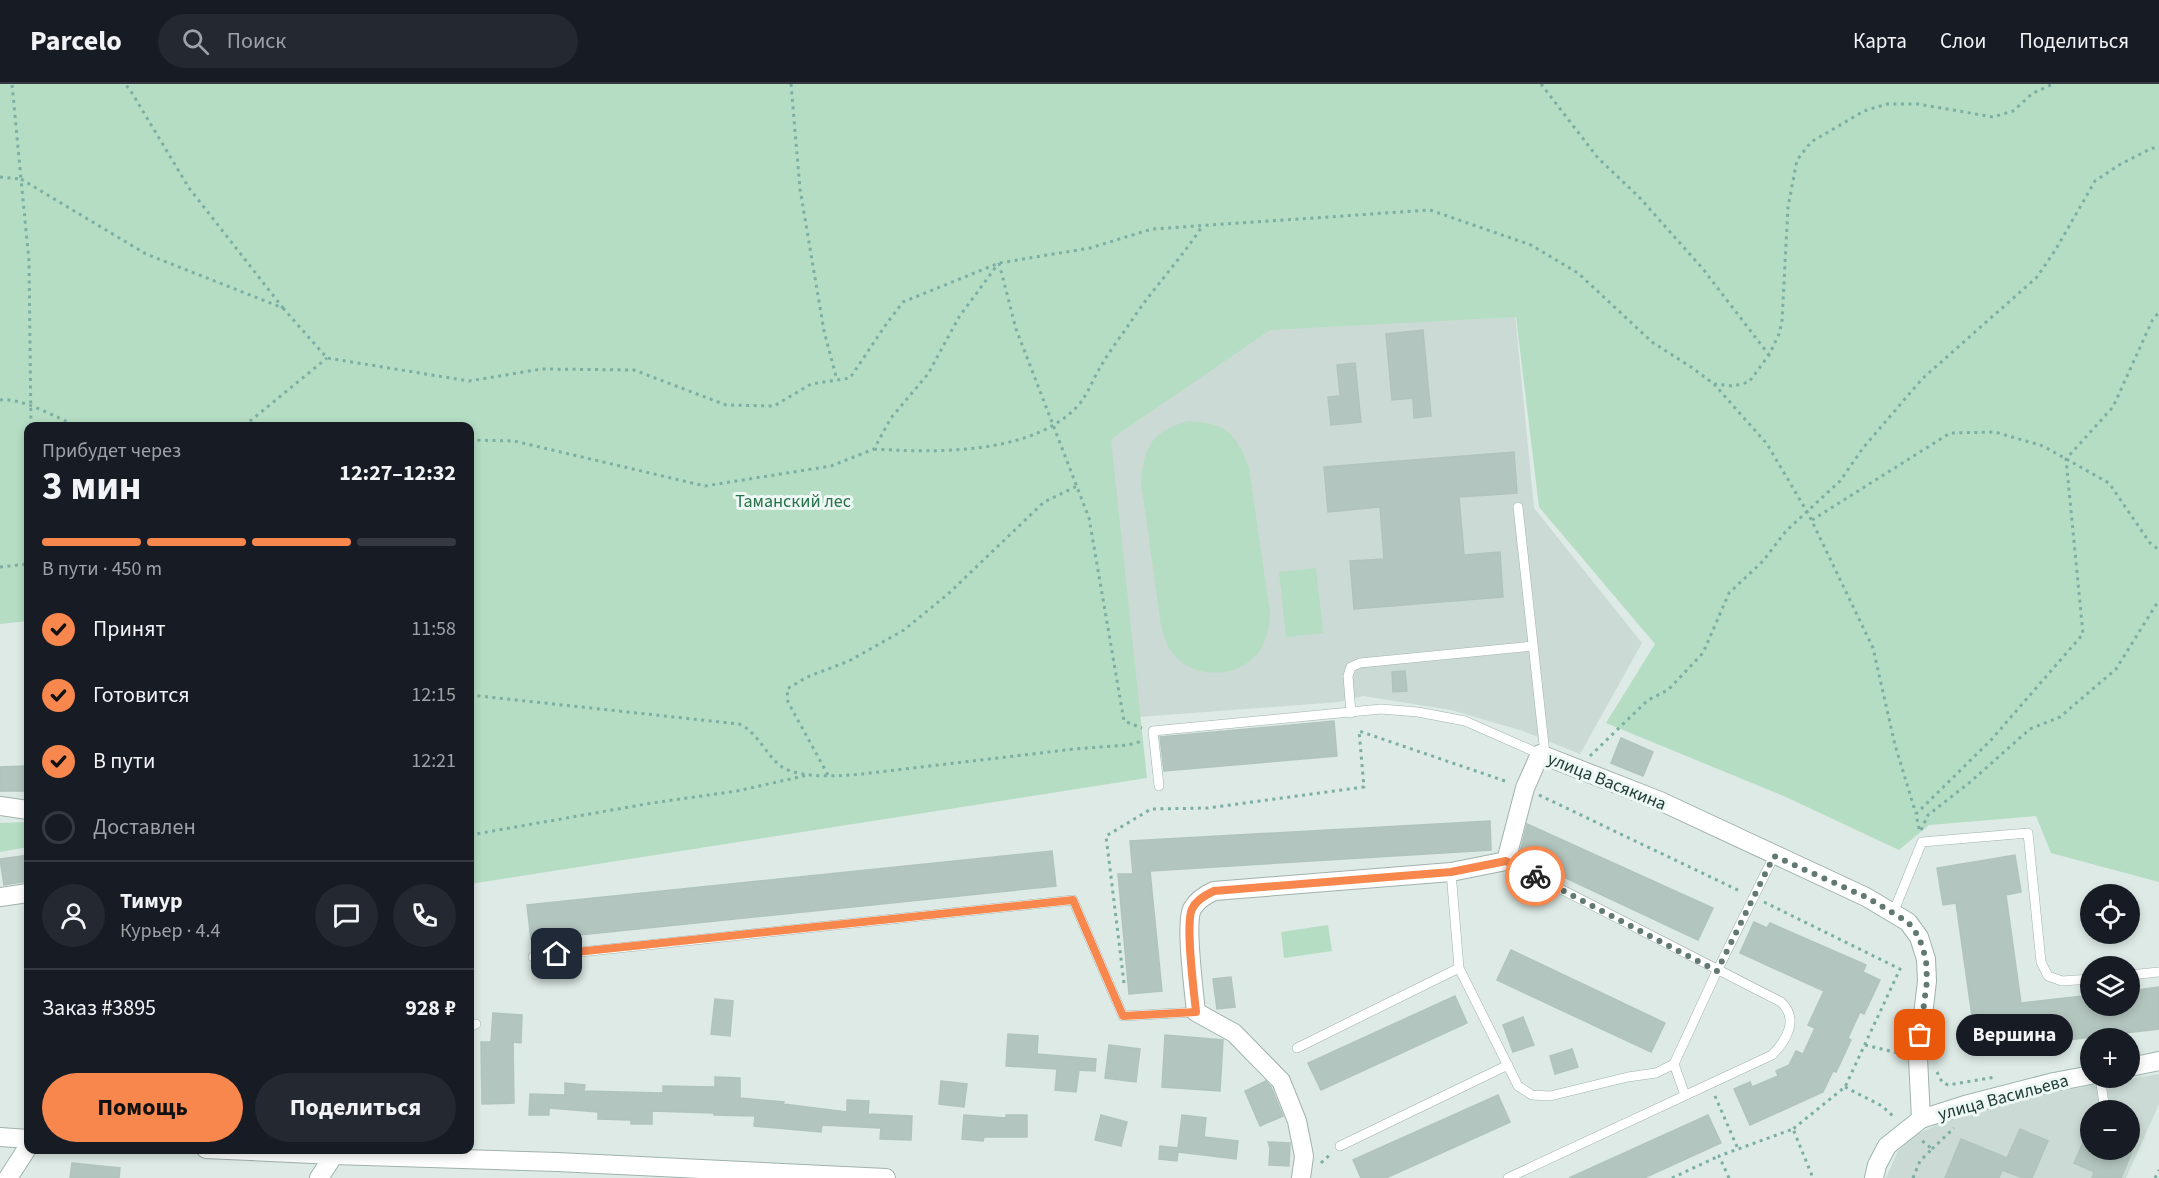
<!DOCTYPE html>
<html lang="ru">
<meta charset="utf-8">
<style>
body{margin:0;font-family:"Source Sans 3",sans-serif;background:#242831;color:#f1f3f6;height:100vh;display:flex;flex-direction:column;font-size:22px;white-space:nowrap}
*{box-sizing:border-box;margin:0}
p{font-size:20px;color:#9ea1a6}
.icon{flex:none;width:33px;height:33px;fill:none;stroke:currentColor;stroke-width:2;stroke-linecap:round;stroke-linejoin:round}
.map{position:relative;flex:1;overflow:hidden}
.side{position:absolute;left:24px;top:338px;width:450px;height:732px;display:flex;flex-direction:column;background:#171b24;border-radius:12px;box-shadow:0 3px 9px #0003}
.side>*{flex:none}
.controls{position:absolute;left:2080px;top:800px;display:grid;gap:12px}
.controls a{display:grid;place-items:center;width:60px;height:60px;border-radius:50%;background:#171b24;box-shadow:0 3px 9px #0003;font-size:30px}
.pin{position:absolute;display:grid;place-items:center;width:51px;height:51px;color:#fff;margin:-26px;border-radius:12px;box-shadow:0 3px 9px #0006}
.courier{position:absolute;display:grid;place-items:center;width:60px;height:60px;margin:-30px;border:4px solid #f8874d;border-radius:50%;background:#fff;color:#222;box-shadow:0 2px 8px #0007}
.bubble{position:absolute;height:42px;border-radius:21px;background:#171b24;box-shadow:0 3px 9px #0003;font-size:20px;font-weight:700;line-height:42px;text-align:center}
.head em{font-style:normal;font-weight:700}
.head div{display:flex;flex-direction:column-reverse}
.head{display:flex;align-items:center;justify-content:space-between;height:102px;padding:0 18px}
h1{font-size:39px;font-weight:700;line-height:45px}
.bar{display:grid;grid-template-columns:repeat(4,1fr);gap:9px 6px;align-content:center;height:72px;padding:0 18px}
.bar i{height:8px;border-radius:4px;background:#363941}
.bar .on{background:#f8874d}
.bar p{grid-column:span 4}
.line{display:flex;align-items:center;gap:15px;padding:0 18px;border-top:2px solid #363941}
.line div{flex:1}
.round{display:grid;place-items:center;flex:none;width:63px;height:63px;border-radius:32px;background:#242831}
ol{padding:0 18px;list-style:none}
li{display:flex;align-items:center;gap:18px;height:66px}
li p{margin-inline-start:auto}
li .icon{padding:6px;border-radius:50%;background:#f8874d;color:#111;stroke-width:4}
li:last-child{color:#9ea1a6}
li i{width:33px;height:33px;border:3px solid #363941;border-radius:50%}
.action{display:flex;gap:12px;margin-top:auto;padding:12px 18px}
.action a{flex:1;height:69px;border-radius:36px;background:#f8874d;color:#111;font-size:24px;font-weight:700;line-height:69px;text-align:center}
.action a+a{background:#242831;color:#f1f3f6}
header{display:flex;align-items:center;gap:36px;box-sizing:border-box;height:84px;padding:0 30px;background:#171b24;border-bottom:2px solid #363941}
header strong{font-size:28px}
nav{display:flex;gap:33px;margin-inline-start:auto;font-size:21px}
.search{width:420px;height:54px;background:#242831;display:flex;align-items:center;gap:15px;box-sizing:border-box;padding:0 21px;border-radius:33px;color:#9ea1a6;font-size:22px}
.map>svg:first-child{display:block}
.built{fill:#cbdad4;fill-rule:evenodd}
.green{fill:#b5ddc3}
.building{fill:#b3c5bf;stroke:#b0c4bd;stroke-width:1.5}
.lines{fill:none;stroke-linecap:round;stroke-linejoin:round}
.lane-casing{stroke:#a0b2ad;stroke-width:10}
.street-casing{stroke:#a0b2ad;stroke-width:20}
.secondary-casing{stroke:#9cb6af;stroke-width:20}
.path{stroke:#7cafa4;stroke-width:3;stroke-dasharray:3 4.5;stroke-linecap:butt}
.lane{stroke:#fff;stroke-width:9}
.street{stroke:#fff;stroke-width:18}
.secondary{stroke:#fff;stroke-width:18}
.done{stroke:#617873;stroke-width:6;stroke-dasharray:0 10.8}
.route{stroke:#f8874d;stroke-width:8}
.labels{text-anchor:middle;stroke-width:6;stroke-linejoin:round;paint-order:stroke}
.park-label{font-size:18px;fill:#27724b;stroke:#edf7f3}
.street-label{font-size:18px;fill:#1e3a35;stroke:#edf7f3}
</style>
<header>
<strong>Parcelo</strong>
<div class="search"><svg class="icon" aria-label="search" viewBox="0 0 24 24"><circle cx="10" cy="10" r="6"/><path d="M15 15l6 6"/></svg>Поиск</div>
<nav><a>Карта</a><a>Слои</a><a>Поделиться</a></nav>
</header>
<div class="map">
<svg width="2159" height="1094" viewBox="0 0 2159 1094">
<rect width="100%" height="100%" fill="#ddeae5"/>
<path class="built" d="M 1515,230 L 1534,424 L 1642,559 L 1580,670 L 1523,647 L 1451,626 L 1363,612 L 1339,618 L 1138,633 L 1108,354 L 1269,243 Z
M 2159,990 L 2159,1020 L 2126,1094 L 1886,1094 L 1898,1067 L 1917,1050 L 1953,1034 L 2032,1012 ZM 2091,1026 L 2130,1026 L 2130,1065 L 2091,1065 Z"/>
<path class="green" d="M 0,0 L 2159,0 L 2159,798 L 2051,769 L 2036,732 L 1929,741 L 1899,766 L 1786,713 L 1606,639 L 1655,560 L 1539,423 L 1516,233 L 1270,246 L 1111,355 L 1147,694 L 470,800 L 470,342 L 28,342 L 28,537 L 0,540 Z
M 1188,337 C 1225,339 1237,349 1249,384 L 1270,529 C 1269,543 1267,557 1258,569 C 1235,598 1183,595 1167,560 C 1164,555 1163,548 1161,542 L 1141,398 C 1144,361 1153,347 1188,337 Z
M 1316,484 L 1323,549 L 1286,553 L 1279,488 Z
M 28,738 L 28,763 L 0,768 L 0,739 Z
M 1328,841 L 1332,867 L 1284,874 L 1281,848 Z"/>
<path class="building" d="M 1423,246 L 1431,332 L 1414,334 L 1413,314 L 1392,316 L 1386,250 Z
M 1355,279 L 1361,338 L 1331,341 L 1328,313 L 1340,312 L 1337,281 Z
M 1514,368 L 1517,409 L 1459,413 L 1464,471 L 1500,468 L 1503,513 L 1354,525 L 1350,477 L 1384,475 L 1380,423 L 1328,428 L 1324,383 Z
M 1405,587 L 1407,607 L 1393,608 L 1392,588 Z
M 1334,637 L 1337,672 L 1164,687 L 1160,653 Z
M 1621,654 L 1653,668 L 1643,692 L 1611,679 Z
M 24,682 L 25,707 L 0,707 L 0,683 Z
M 1490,737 L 1491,766 L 1150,787 L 1162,907 L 1129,910 L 1118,790 L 1133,790 L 1130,757 Z
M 1527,740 L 1713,824 L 1698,856 L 1519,772 Z
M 1052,767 L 1056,802 L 531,856 L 527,821 Z
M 28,771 L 28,797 L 4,801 L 0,775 Z
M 2015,771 L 2021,808 L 2006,811 L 2021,919 L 2091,911 L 2091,921 L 2130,921 L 2130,907 L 2159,903 L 2159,945 L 1977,967 L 1956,819 L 1943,821 L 1937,784 Z
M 1754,838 L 1767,844 L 1770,839 L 1866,881 L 1863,888 L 1880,896 L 1864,930 L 1860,928 L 1848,954 L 1851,956 L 1836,988 L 1833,987 L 1823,1008 L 1750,1041 L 1734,1005 L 1750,998 L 1752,1003 L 1778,992 L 1776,987 L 1789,981 L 1796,967 L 1803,970 L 1815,944 L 1808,941 L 1824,907 L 1740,869 Z
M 1511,866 L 1665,939 L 1651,968 L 1497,896 Z
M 1231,893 L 1235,923 L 1217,925 L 1213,895 Z
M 1455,912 L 1467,939 L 1321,1006 L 1308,979 Z
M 715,915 L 733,917 L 730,952 L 711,950 Z
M 493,929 L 522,931 L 521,959 L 513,958 L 514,1019 L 482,1020 L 481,958 L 491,958 Z
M 1523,933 L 1534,961 L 1513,968 L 1503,941 Z
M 1008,950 L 1038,952 L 1037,970 L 1096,975 L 1095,987 L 1079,986 L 1076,1008 L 1055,1006 L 1057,985 L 1006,982 Z
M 1165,951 L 1223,956 L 1220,1007 L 1162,1003 Z
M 1109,961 L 1140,965 L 1136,998 L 1105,994 Z
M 1572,965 L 1578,983 L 1555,990 L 1550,972 Z
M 715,993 L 740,994 L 740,1014 L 784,1018 L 783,1020 L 847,1028 L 847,1016 L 869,1017 L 868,1030 L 912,1032 L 911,1056 L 880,1055 L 881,1044 L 822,1041 L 821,1048 L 754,1042 L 755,1032 L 714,1031 L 714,1029 L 652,1027 L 652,1040 L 631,1040 L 631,1036 L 598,1035 L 598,1028 L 549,1024 L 549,1031 L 529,1031 L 530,1010 L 565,1011 L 565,999 L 585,1001 L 584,1007 L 663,1009 L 663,1002 L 715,1003 Z
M 941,997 L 967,1000 L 964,1023 L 939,1020 Z
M 1266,997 L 1271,1003 L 1283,1032 L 1260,1042 L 1245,1007 Z
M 1498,1011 L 1510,1038 L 1386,1094 L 1361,1094 L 1353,1076 Z
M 964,1031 L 1006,1034 L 1006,1031 L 1027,1031 L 1027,1053 L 984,1053 L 983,1057 L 962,1055 Z
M 1101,1031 L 1127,1038 L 1121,1062 L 1095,1056 Z
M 1182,1031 L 1206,1034 L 1204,1053 L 1238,1057 L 1236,1075 L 1178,1068 L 1177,1077 L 1159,1075 L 1160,1062 L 1178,1064 Z
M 1708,1031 L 1721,1059 L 1644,1094 L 1569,1094 Z
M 2091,1040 L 2091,1065 L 2133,1065 L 2121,1094 L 2092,1094 L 2094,1088 L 2074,1079 Z
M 2020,1045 L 2048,1057 L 2032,1094 L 2023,1094 L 2002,1086 L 1999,1094 L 1945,1094 L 1961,1055 L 2007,1074 Z
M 1268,1058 L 1290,1059 L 1289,1082 L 1269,1081 L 1270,1064 Z
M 72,1079 L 120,1084 L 119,1094 L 70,1094 Z"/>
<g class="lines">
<g class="lane-casing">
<path id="lane" d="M 1518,423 L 1545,670
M 1351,629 L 1348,592 L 1351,583 L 1360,579 L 1533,562
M 1159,702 L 1153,647 L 1381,625 L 1418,628 L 1465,637 L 1540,670
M 1506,777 L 1781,918 C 1799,935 1787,956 1772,971 L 1508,1094
M 1451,788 L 1459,884
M 1893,829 L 1922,758 L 2028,749 L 2041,878 L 2048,892 L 2062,897 L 2091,895
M 533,873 L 1073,816 L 1123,932 L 1196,928
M 2130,891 L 2159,888
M 470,943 L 476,940
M 1297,964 L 1459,884 L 1518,1002 L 1532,1011 L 1550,1012 L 1628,993 L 1656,989 L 1674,980 L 1717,887 L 1774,772
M 1674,980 L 1685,1011
M 2100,993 L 2105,1026
M 1340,1062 L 1508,981"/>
</g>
<g class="street-casing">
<path id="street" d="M 0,722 L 28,726
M 0,813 L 28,809
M 0,1053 L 28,1055
M 206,1065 L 334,1071 L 557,1078 L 886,1094
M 8,1094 L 28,1063
M 319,1094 L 334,1071
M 1301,1094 L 1304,1072 L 1297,1037 L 1281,997 L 1234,949 L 1196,928 C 1194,907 1185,840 1192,825 C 1197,816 1205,811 1214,807 L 1451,788 L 1506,777 L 1525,704 L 1540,670 L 1660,717 L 1866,813 L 1908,838 L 1919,853 L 1926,875 L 1927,897 L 1918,974 L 1921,1035"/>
</g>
<g class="secondary-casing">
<path id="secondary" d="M 2130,983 L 2159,977
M 1874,1094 L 1877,1081 L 1887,1062 L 1921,1035 L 1965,1021 L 2054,998 L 2091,991"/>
</g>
<path class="path" d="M 791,0 L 800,105 L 824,247 L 837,296
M 1541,0 L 1598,74 L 1639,113 L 1703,185 L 1769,271
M 0,93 L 21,95 L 12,0
M 999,179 L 1016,245 L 1089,434 L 1124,637 L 1142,644
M 283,224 L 327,274 L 469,297 L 542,285 L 634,286 L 726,321 L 774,322 L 811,300 L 850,294 L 887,239 L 903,218 L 999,179 L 1090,164 L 1152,145 L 1430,126 L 1531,161 L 1578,189 L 1652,258 L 1691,283 L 1714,300 L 1767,360 L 1809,431 L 1873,564 L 1895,661 L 1916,730
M 1714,300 L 1733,302 L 1749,298 L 1769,271 L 1779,250 L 1782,237 L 1788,123 L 1797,76 L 1811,58 L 1864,27 L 1887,20 L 1918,20 L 1993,33 L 2013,27 L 2033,9 L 2053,0
M 0,316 C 21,313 57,334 77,342
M 31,342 L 29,177 L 21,95 L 146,170 L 283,224 L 189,104 L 129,4 L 124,0
M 244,342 L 327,274
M 470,356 L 514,357 L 705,402 L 831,382 L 874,365 L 891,334 L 928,290 L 959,233 L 998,180
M 874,365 C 936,369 1038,371 1081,318 C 1089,307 1094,293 1101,282 C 1110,266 1122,251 1132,236 C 1154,203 1181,175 1203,141
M 1812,436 L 1950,349 L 1995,348 L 2043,362 L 2109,399 L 2150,459 L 2159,466
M 0,483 L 28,480
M 470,611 L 739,640 C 758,648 767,673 782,683 C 802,695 840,692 862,690 L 1074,665 L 1128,661 L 1143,657
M 1590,672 L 1648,616 L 1668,606 L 1703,569 L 1729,509 L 1763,477 L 1786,447 L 1840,397 L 1863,364 L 1922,295 L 2037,193 L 2056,165 L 2095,97 L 2119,81 L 2152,64 L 2159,65
M 828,691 L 788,618 L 787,605 L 807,593 L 849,577 L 904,546 L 948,510 L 1044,418 L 1077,402
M 1539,711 L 1742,808
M 1919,745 L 1916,730 L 1991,656 L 2083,550 L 2066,375 L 2113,323 L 2152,237 L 2159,228
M 1921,746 L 1928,731 L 1969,699 L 2030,645 L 2060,633 L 2116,585 L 2159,516
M 470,751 L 652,719 L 737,707 L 808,691
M 1764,818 L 1900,885 L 1845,1003 L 1793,1045
M 1124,899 L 1106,752 L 1151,725 L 1208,724 L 1364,703 L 1359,647 L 1508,698
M 1865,961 L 1902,970
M 1937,988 L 1942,998 L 1948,1001 L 1995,993
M 1845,1003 L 1882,1022 L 1895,1034
M 1715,1012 L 1738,1065
M 1932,1065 L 1954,1044
M 1321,1079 L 1332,1069
M 1672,1094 L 1719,1072
M 1729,1094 L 1719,1072 L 1793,1045 L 1813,1094
M 1913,1094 L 1920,1077 L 1932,1065 L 1920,1055
M 2155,1094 L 2159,1086"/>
<use href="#lane" class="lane"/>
<use href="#street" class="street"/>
<use href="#secondary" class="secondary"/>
</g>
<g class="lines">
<path class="done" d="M 1535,792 L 1717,887 L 1774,772 L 1866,813 L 1908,838 L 1919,853 L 1926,875 L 1927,897 L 1920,951"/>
<path class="route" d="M 557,870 L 1073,816 L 1123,932 L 1196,928 C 1194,907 1185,840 1192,825 C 1196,816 1205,811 1214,807 L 1451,788 L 1506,777 L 1535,792"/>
</g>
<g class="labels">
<g class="park-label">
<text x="793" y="423">Таманский лес</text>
</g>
<g class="street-label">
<text transform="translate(1607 697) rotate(22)" y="6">улица Васякина</text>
<text transform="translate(2003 1013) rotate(-15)" y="6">улица Васильева</text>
</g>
</g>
</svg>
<div class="controls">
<a><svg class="icon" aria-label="locate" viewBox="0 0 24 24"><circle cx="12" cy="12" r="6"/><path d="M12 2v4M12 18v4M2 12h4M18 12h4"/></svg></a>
<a><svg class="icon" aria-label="layers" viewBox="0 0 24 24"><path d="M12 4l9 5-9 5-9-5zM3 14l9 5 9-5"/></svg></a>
<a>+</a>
<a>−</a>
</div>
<div class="pin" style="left:1920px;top:951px;background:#ea580c"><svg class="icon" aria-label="bag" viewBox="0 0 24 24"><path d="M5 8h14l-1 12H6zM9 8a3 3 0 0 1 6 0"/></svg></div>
<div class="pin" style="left:557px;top:870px;background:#1f2937"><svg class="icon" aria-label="home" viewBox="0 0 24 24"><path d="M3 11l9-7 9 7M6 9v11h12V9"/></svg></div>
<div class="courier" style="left:1535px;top:792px"><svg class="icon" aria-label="bike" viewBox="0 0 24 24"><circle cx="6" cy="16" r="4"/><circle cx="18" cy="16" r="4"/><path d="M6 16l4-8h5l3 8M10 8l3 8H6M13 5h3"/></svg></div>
<div class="bubble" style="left:1956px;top:930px;width:117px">Вершина</div>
<section class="side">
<div class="head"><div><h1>3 мин</h1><p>Прибудет через</p></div><em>12:27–12:32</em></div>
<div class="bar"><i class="on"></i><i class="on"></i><i class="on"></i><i></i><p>В пути · 450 m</p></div>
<ol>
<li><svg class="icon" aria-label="check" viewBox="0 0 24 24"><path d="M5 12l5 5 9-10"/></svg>Принят<p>11:58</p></li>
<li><svg class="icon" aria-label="check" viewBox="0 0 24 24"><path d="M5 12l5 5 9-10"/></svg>Готовится<p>12:15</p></li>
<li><svg class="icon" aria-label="check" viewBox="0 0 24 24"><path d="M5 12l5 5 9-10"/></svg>В пути<p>12:21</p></li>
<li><i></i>Доставлен</li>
</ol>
<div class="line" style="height:108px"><a class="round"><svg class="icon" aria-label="person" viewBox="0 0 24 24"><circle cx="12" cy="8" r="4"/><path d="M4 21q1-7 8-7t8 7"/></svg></a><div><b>Тимур</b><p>Курьер · 4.4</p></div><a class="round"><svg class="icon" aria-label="chat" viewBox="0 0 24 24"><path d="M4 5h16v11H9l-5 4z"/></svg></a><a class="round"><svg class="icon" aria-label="phone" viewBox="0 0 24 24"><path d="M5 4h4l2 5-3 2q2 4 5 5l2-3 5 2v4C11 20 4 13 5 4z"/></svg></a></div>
<div class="line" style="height:78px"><div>Заказ #3895</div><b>928 ₽</b></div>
<div class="action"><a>Помощь</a><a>Поделиться</a></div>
</section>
</div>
